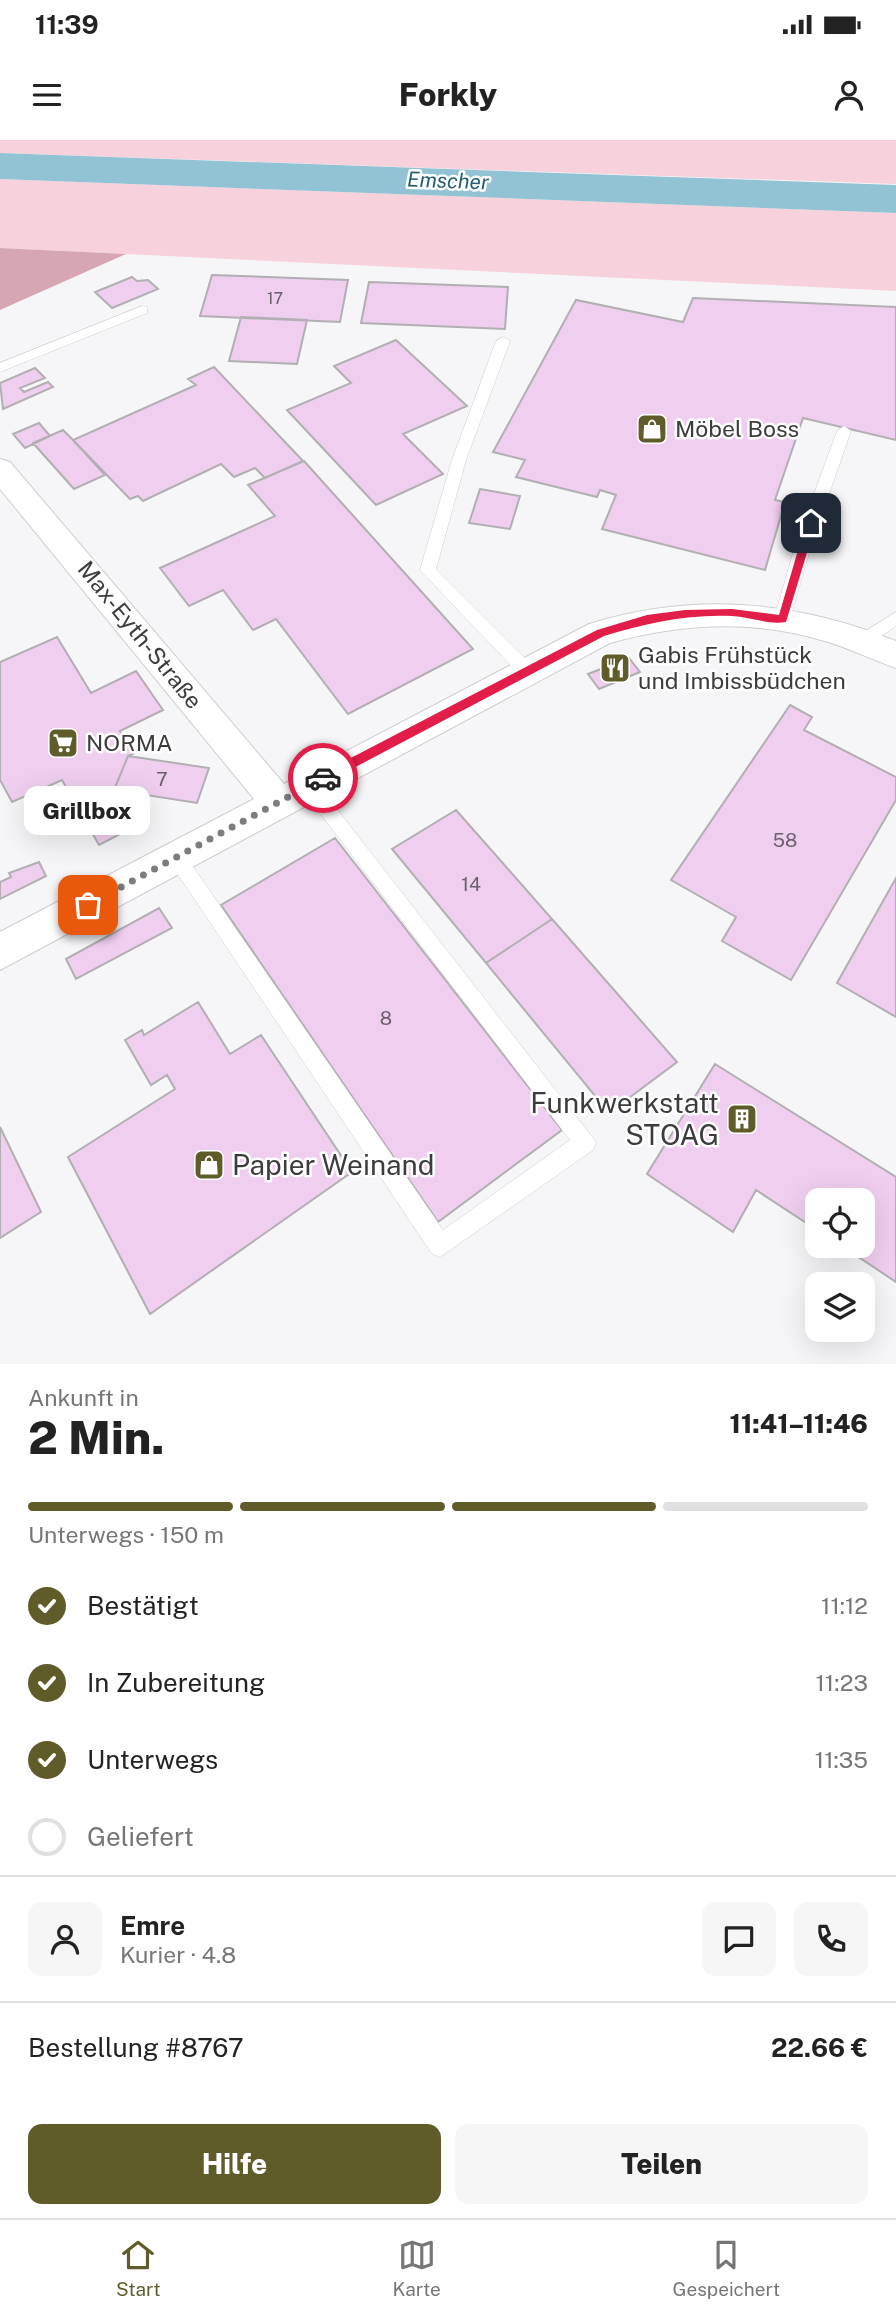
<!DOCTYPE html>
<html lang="de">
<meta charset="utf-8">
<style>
body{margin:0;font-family:"Public Sans",sans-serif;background:#f6f6f6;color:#222;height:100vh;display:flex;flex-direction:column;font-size:26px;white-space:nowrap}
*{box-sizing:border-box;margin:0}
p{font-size:23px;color:#767676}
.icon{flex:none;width:38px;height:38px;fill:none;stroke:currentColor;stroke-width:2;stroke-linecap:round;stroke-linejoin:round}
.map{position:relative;height:1224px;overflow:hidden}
.sheet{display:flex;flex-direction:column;background:#fff;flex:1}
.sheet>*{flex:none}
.buttons{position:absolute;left:805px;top:1048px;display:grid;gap:14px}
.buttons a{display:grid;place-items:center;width:70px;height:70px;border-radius:14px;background:#fff;box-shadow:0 7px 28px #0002;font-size:35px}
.pin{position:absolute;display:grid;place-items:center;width:60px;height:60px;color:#fff;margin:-30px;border-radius:14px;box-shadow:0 4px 10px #0006}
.courier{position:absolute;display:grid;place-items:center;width:70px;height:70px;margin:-35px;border:5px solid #e11d48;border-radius:50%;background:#fff;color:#222;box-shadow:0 2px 9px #0007}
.bubble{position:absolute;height:49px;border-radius:14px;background:#fff;box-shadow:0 7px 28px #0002;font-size:23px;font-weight:800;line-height:49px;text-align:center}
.head em{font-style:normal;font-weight:800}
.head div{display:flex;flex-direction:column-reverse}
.head{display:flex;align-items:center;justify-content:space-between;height:119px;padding:0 28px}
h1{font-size:46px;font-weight:800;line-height:52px}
.bar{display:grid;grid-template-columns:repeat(4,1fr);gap:10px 7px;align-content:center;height:84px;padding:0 28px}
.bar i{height:9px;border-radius:5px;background:#e0e0e0}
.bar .active{background:#605c29}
.bar p{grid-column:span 4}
.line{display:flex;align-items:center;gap:18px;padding:0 28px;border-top:2px solid #e0e0e0}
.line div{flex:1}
.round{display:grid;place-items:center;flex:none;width:74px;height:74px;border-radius:14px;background:#f6f6f6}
ol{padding:0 28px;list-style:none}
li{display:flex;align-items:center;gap:21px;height:77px}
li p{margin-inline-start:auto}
li .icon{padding:7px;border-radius:50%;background:#605c29;color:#fff;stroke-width:4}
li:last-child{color:#767676}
li i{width:38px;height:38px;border:4px solid #e0e0e0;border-radius:50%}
.cta{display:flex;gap:14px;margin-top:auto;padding:14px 28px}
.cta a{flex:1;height:80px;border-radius:14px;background:#605c29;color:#fff;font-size:28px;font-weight:800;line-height:80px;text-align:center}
.cta a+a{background:#f6f6f6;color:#222}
.status{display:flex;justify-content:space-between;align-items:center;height:49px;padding:0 35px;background:#fff;direction:ltr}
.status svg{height:19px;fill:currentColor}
header{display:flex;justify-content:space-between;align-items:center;height:91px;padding:0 28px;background:#fff;font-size:32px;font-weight:800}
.tab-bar{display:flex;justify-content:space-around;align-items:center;height:98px;border-top:2px solid #e0e0e0;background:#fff;font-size:19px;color:#767676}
.tab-bar a{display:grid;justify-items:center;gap:4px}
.tab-bar .active{color:#605c29}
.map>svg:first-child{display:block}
.green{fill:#f7d1db}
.forest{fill:#d6a7b3}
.water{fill:#92c3d5}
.building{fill:#efceef;stroke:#b1afb1;stroke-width:2}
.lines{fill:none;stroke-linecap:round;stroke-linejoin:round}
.lane-casing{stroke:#cecdd0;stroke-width:1}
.street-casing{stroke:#cecdd0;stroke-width:2}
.lane{fill:#fff;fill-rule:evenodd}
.street{fill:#fff;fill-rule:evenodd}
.route{fill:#e11d48}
.done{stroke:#7d7d7f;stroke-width:7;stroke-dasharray:0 12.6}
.labels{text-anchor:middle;stroke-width:5;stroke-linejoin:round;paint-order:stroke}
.far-number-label{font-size:16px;fill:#69606a}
.number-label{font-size:19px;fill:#69606a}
.far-water-label{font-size:21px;font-style:italic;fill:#215f73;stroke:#fff}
.poi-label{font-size:23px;fill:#3c3c3d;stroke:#fff;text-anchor:start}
.street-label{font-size:23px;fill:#3c3c3d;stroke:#fff}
.near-poi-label{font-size:28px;fill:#3c3c3d;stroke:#fff;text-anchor:end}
</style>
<div class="status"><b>11:39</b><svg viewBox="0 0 49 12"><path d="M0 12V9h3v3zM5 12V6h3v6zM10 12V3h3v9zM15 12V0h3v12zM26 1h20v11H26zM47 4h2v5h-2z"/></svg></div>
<header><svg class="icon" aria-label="menu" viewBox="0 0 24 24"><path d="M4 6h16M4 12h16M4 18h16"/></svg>Forkly<svg class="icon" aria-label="person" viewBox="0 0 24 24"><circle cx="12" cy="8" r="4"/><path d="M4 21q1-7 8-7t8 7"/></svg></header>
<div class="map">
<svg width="896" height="1224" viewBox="0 0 896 1224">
<rect width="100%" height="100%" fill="#f6f6f9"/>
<path class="green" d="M 0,0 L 896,0 L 896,44 L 0,13 Z
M 0,39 L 896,73 L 896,151 L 0,108 Z"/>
<path class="forest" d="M 0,108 L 126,114 L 0,170 Z"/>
<path class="water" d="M 0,13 L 896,45 L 896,73 L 0,39 Z"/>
<path class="building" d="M 212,135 L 348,140 L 340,182 L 200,176 Z
M 132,137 L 137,141 L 148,140 L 158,149 L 112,168 L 95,152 Z
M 369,142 L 508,147 L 505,189 L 361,183 Z
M 693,158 L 896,167 L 896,300 L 803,278 L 775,360 L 785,362 L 765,430 L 602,389 L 616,355 L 600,350 L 597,357 L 516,337 L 525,320 L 493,312 L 576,160 L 683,182 Z
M 241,177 L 307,180 L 297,224 L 229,221 Z
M 396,200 L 467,266 L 403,294 L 443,334 L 376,365 L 287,270 L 351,243 L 334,226 Z
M 214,227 L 303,321 L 265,338 L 255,328 L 234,337 L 221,324 L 143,361 L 138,356 L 130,359 L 73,300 L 196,245 L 188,239 Z
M 35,228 L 45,238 L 20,248 L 24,252 L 48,242 L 53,247 L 3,269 L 0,243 Z
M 39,283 L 50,296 L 25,308 L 13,294 Z
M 63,290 L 73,300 L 105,335 L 74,349 L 33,303 Z
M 304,321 L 473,509 L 348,574 L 276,479 L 253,490 L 223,450 L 189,466 L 160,428 L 275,376 L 248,345 Z
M 480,349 L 520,356 L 510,389 L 469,383 Z
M 57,497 L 91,553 L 136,531 L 163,570 L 120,591 L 133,614 L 128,616 L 114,650 L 138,685 L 99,705 L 62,640 L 12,662 L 0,640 L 0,522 Z
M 629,518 L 640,532 L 599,549 L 588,534 Z
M 790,565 L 812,577 L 804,590 L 896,637 L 896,660 L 791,840 L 722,801 L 736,777 L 671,740 Z
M 128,616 L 209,628 L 197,663 L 114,650 Z
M 456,670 L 552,779 L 486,823 L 392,709 Z
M 335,698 L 562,990 L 438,1082 L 221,765 Z
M 39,722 L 46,736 L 0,759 L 0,742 L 11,737 L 9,733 Z
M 896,738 L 896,877 L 837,843 Z
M 159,768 L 172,788 L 76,839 L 66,819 Z
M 552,779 L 677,922 L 609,973 L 486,823 Z
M 198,862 L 230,914 L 261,895 L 352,1032 L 150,1174 L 68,1017 L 175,949 L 167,935 L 151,945 L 125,900 L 142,890 L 144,895 Z
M 715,924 L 896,1037 L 896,1142 L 842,1106 L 863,1106 L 863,1060 L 817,1060 L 817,1090 L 756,1050 L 733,1092 L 647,1034 Z
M 0,987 L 41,1072 L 0,1098 Z"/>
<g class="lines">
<g class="lane-casing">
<path id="lane" d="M 142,166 L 147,167 L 147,173 L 0,232 L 0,223 Z
M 503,197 L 510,201 L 466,320 L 436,429 L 532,525 L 534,530 L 526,536 L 520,535 L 420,430 L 452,320 L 496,201 Z
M 844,286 L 851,291 L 811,406 L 790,479 L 788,483 L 776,483 L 774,479 L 795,406 L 837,291 Z
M 896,472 L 896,486 L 868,505 L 856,505 L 854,501 L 856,497 Z
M 309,639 L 315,641 L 596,1002 L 593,1010 L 440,1117 L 432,1114 L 167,718 L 169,712 L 176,710 L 183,712 L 443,1090 L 570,1000 L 303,651 L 300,646 L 303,641 Z"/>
</g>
<g class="street-casing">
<path id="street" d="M 0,319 L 10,322 L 284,644 L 589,484 C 694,452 794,460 896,501 L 896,528 C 870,519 847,507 821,500 C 751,479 679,484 610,503 L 0,830 L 0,792 L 254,659 L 0,349 Z"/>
</g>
<use href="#lane" class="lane"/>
<use href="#street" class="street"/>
</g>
<path class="route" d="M 811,380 L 816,383 L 786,482 C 769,485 750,477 732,476 C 688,474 646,483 604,496 L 327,642 L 318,642 L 318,635 L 597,490 L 647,475 L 685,470 L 732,469 L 779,475 L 806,383 Z"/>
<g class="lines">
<path class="done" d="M 88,765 L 323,638"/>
</g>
<defs>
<g id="shop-square" transform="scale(1.575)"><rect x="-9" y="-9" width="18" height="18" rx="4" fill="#605c29" stroke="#fff"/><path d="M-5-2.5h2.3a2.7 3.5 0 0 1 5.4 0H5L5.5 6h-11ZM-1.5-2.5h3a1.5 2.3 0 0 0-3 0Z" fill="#fff"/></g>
<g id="restaurant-square" transform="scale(1.575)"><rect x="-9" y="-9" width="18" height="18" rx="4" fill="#605c29" stroke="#fff"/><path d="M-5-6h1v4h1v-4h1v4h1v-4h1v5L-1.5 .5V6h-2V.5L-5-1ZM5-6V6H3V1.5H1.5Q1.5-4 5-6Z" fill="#fff"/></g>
<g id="supermarket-square" transform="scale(1.575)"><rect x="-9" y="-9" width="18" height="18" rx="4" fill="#605c29" stroke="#fff"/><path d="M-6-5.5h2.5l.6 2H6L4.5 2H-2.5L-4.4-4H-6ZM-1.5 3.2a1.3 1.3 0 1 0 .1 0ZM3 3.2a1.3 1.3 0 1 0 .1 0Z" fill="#fff"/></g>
<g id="building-square" transform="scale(1.575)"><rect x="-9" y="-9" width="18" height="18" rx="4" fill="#605c29" stroke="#fff"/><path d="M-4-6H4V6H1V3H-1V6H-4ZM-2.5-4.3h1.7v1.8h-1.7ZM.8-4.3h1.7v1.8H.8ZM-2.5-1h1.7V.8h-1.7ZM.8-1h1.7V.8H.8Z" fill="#fff"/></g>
</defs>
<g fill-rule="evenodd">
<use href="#shop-square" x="652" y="289"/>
<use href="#restaurant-square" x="615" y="528"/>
<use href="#supermarket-square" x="63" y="603"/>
<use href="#building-square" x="742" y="979"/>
<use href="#shop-square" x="209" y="1025"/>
</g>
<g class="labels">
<g class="far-number-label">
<text x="275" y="164">17</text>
</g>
<g class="number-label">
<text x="162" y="646">7</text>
<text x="785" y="707">58</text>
<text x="471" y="751">14</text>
<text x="386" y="885">8</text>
</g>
<g class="far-water-label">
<text transform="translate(448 41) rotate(2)" y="7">Emscher</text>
</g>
<g class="poi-label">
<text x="675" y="297">Möbel Boss</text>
<text x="638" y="523">Gabis Frühstück<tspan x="638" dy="26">und Imbissbüdchen</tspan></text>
<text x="86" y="611">NORMA</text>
</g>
<g class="street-label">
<text transform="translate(140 495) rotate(51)" y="8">Max-Eyth-Straße</text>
</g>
<g class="near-poi-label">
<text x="719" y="973">Funkwerkstatt<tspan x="719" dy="32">STOAG</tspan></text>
<text x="232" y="1035" text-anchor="start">Papier Weinand</text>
</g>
</g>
</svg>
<div class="buttons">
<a><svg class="icon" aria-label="locate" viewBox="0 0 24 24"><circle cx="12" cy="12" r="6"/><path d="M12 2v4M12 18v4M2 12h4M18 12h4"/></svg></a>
<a><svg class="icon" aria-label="layers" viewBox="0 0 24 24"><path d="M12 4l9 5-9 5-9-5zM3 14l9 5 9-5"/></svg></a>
</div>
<div class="pin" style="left:88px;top:765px;background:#ea580c"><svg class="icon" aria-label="bag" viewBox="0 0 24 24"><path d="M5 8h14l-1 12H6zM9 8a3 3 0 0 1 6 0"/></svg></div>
<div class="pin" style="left:811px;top:383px;background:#1f2937"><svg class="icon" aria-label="home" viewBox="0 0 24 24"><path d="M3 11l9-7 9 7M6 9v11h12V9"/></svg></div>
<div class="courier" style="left:323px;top:638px"><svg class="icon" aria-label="car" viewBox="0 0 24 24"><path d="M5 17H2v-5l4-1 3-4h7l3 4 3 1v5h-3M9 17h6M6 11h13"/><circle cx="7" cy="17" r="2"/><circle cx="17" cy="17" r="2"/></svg></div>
<div class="bubble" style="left:24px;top:646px;width:126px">Grillbox</div>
</div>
<section class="sheet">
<div class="head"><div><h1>2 Min.</h1><p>Ankunft in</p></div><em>11:41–11:46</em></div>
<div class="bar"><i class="active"></i><i class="active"></i><i class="active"></i><i></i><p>Unterwegs · 150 m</p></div>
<ol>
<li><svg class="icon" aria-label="check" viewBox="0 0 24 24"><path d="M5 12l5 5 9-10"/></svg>Bestätigt<p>11:12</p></li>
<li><svg class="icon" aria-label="check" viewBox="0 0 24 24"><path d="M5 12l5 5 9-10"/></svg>In Zubereitung<p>11:23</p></li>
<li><svg class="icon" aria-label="check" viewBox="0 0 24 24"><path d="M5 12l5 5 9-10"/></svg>Unterwegs<p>11:35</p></li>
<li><i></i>Geliefert</li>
</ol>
<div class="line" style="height:126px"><a class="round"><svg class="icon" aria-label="person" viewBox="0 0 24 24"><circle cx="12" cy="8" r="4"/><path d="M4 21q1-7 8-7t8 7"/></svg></a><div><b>Emre</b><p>Kurier · 4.8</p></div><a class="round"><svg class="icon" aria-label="chat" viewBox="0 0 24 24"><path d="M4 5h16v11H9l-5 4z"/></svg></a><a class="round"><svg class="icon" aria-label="phone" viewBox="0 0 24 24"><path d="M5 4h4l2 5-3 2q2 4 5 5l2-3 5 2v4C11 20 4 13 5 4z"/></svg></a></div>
<div class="line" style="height:91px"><div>Bestellung #8767</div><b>22.66 €</b></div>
<div class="cta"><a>Hilfe</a><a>Teilen</a></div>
</section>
<nav class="tab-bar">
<a class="active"><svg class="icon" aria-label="home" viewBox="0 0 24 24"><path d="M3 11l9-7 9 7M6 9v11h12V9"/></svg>Start</a>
<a><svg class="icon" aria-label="map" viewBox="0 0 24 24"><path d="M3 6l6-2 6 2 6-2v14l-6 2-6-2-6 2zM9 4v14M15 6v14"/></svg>Karte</a>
<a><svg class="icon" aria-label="saved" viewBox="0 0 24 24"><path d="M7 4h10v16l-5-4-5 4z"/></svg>Gespeichert</a>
</nav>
